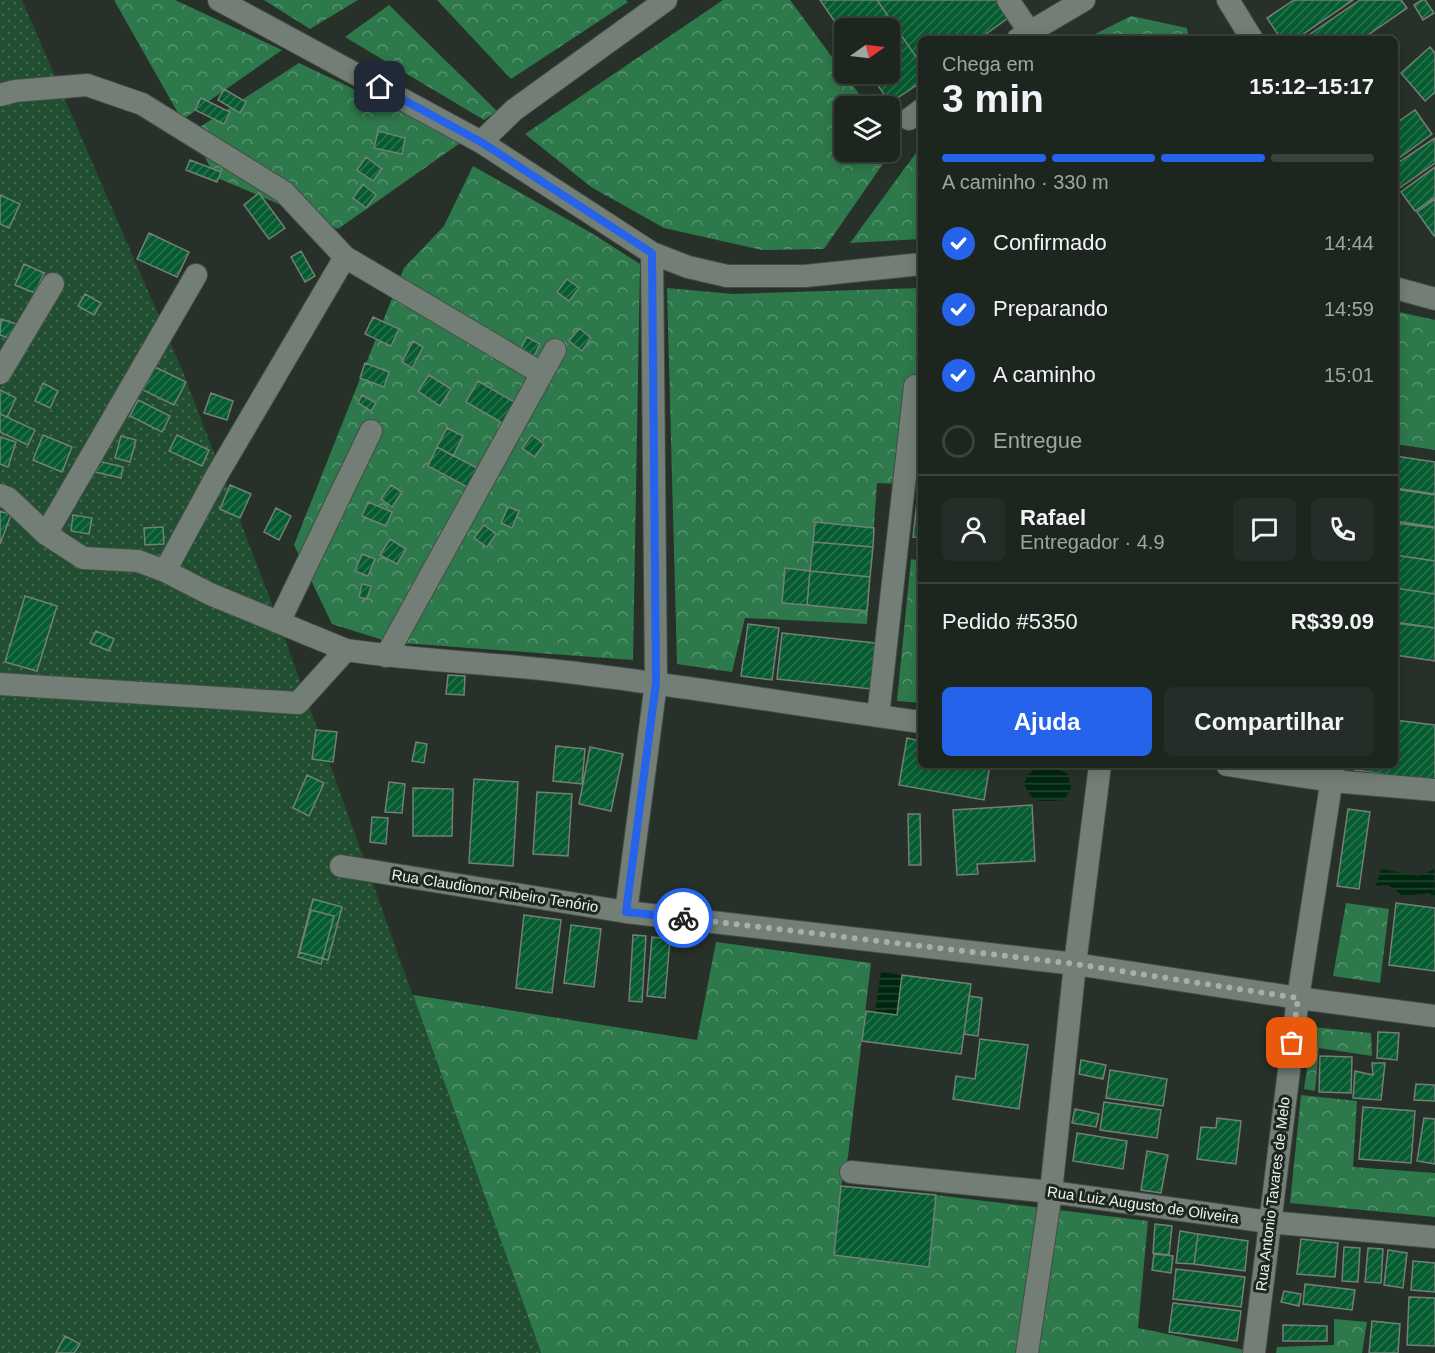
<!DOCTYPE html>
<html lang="pt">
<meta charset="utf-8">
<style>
body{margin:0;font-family:Arial,sans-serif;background:#252d28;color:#f1f3f6;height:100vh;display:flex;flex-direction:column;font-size:22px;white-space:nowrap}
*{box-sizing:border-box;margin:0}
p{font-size:20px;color:#a0a5a4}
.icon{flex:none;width:33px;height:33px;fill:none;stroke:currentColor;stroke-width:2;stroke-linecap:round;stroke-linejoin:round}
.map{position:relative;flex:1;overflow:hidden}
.details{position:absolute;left:918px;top:36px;width:480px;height:732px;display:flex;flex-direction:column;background:#1d251f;border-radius:9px;box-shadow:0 3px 15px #0003,0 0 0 2px #3b423d}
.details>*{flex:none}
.needle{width:39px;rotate:76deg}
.controls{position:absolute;left:834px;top:18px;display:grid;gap:12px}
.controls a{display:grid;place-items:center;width:66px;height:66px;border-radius:9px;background:#1d251f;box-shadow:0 3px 15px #0003,0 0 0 2px #3b423d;font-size:30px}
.pin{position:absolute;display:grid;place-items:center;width:51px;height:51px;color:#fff;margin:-26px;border-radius:12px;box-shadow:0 3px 9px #0006}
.courier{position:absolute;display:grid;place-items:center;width:60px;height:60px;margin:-30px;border:4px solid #2563eb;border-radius:50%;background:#fff;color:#222;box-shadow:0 2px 8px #0007}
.summary em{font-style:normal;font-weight:600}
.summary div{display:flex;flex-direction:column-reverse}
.summary{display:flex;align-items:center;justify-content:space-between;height:102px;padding:0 24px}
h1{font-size:39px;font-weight:600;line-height:45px}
.bar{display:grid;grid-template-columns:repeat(4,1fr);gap:9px 6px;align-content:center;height:72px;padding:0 24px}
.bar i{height:8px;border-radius:4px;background:#3b423d}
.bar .on{background:#2563eb}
.bar p{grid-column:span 4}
.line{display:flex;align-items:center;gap:15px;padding:0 24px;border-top:2px solid #3b423d}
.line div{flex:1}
.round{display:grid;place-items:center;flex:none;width:63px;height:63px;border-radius:9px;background:#252d28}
ol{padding:0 24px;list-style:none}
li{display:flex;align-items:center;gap:18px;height:66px}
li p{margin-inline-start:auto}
li .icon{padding:6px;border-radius:50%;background:#2563eb;color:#fff;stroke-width:4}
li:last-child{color:#a0a5a4}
li i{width:33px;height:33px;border:3px solid #3b423d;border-radius:50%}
.button{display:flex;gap:12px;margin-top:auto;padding:12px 24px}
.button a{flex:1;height:69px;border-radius:9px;background:#2563eb;color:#fff;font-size:24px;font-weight:600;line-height:69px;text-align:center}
.button a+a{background:#252d28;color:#f1f3f6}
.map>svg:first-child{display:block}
.forest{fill:url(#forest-crowns)}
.garden{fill:url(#garden-dots)}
.water{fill:url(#water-rules)}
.building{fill:url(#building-hatch);stroke:#747f77;stroke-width:1.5}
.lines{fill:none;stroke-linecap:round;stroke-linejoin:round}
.minor-casing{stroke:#444d47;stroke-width:24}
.minor{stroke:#737f76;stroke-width:22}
.done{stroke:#a7afa9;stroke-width:6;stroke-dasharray:0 10.8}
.route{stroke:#2563eb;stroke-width:8}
.labels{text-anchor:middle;stroke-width:6;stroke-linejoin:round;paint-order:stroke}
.street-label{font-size:15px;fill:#ecf3ee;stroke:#1d2720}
</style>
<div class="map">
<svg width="1435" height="1353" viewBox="0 0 1435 1353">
<defs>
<pattern id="forest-crowns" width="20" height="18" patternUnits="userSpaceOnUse" patternTransform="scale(1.5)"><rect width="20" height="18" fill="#2e794b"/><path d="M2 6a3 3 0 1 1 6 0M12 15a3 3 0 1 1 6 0" fill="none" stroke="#57936e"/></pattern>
<pattern id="garden-dots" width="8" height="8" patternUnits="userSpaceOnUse" patternTransform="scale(1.5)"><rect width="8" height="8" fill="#214e31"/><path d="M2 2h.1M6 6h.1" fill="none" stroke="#41684f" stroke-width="1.8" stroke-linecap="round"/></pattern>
<pattern id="water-rules" width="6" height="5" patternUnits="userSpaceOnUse" patternTransform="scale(1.5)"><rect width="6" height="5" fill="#00260f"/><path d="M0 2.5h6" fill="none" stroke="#254632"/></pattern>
<pattern id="building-hatch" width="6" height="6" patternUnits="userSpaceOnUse" patternTransform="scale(1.5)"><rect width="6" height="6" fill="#065c30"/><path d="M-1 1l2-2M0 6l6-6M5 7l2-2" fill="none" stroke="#2a744e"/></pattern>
</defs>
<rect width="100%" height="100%" fill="#273129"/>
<path class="forest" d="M 114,0 L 175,0 L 282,50 L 182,120 Z
M 264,0 L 358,0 L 310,29 Z
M 437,0 L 626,0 L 628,2 L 511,79 Z
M 723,0 L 790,0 L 868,106 L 844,106 L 844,152 L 890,152 L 890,136 L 896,145 L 824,249 L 762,250 L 664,228 L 591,187 L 525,134 Z
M 389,5 L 497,111 L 484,120 L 345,37 Z
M 1131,16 L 1187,28 L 1189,39 L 1085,39 Z
M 299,63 L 463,141 L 338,229 L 215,177 L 192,132 Z
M 921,146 L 921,239 L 849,243 L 850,243 Z
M 473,166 L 593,234 L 640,264 L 633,660 L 389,642 L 332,624 L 294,545 L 404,268 L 444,226 Z
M 667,288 L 733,294 L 921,288 L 921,485 L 877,483 L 867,624 L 745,618 L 732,672 L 677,664 Z
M 1395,311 L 1435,320 L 1435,450 L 1395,444 Z
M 911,559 L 921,561 L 921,703 L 897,701 Z
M 1346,903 L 1389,909 L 1380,983 L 1333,976 Z
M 716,942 L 871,963 L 848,1156 L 841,1187 L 834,1255 L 929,1267 L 936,1195 L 1148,1221 L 1138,1328 L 1250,1351 L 1250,1353 L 541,1353 L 413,995 L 697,1040 Z
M 1313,1027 L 1371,1033 L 1372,1056 L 1319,1048 L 1315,1091 L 1304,1089 Z
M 1301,1095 L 1357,1101 L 1353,1167 L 1435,1173 L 1435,1217 L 1290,1203 Z
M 1334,1319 L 1367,1322 L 1362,1353 L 1276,1353 L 1277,1347 L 1334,1345 Z"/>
<path class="garden" d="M 0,0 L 22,0 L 183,372 L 279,622 L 541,1353 L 0,1353 Z"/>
<path class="water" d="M 1036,768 L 1055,768 L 1067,773 L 1071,787 L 1065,800 C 1044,801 1032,806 1024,783 L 1029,774 Z
M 1381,869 L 1419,876 L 1434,869 L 1435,897 L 1429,893 L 1403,896 L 1388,885 L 1376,886 Z
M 881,972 L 902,975 L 897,1015 L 875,1012 Z"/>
<path class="building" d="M 820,0 L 877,0 L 921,64 L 921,82 L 890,103 L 870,74 L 890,74 L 890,28 L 844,28 L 844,35 Z
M 877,0 L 996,0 L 1008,18 L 979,39 L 921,39 L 921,64 Z
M 1294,0 L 1353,0 L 1296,39 L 1281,39 L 1267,18 Z
M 1360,0 L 1401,0 L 1407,8 L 1362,39 L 1303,39 Z
M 1422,0 L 1425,0 L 1434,13 L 1423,20 L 1414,5 Z
M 897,29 L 921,64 L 921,82 L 890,103 L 870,74 L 890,74 L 890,34 Z
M 1430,47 L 1435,53 L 1435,92 L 1425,101 L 1401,73 Z
M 224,89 L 246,102 L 240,113 L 218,100 Z
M 201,98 L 230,112 L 224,124 L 195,110 Z
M 1415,110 L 1432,134 L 1395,161 L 1395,124 Z
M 378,131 L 405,138 L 402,154 L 374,148 Z
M 1435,138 L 1435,163 L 1398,189 L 1395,185 L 1395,165 Z
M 366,157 L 382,169 L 373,181 L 357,170 Z
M 190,160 L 221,172 L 217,182 L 186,170 Z
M 1435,167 L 1435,197 L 1415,211 L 1401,192 Z
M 363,184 L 376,195 L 366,208 L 353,198 Z
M 259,193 L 285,228 L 269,239 L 244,205 Z
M 0,195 L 20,204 L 9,228 L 0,224 Z
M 1435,199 L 1435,235 L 1434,236 L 1417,212 Z
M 149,233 L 189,252 L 177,277 L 137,259 Z
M 301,251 L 315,276 L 305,282 L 291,257 Z
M 24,264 L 44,273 L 35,293 L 15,285 Z
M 567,279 L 579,288 L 569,301 L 557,292 Z
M 85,294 L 101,303 L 94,315 L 78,306 Z
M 373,317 L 399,329 L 391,346 L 365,334 Z
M 1,319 L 16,324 L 11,339 L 0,335 Z
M 579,328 L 591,338 L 582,351 L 569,341 Z
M 527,337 L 540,344 L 534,356 L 521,348 Z
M 413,341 L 423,347 L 412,368 L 402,362 Z
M 365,363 L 389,372 L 384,387 L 360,378 Z
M 155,367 L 186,382 L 174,405 L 143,390 Z
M 429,375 L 451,389 L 440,406 L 418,391 Z
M 478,381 L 516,403 L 504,424 L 466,402 Z
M 43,383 L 58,391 L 50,408 L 35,401 Z
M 0,390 L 16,398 L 7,417 L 0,414 Z
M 211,393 L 233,401 L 227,420 L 204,413 Z
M 362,395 L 376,403 L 371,411 L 358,403 Z
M 138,400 L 170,416 L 162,432 L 130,416 Z
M 0,414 L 35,430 L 28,445 L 0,432 Z
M 447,428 L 463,436 L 453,456 L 437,447 Z
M 43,435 L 72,447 L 62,472 L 33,460 Z
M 177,435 L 209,450 L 202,466 L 169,451 Z
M 532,435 L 544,444 L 535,457 L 522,448 Z
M 121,436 L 136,440 L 130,462 L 115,458 Z
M 0,437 L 16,442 L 8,467 L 0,464 Z
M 437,447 L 479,469 L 469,488 L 428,466 Z
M 1395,456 L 1435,462 L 1435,495 L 1395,489 Z
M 98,461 L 123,467 L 121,478 L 95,472 Z
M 230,485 L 251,494 L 240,518 L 220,509 Z
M 391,485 L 402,492 L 392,507 L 381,499 Z
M 1395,488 L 1435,494 L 1435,527 L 1395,521 Z
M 918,493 L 921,493 L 921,538 L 913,537 Z
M 368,502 L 392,512 L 386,526 L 362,516 Z
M 508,507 L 519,511 L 512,528 L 501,523 Z
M 276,508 L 291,516 L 279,540 L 264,532 Z
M 0,511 L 11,515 L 0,544 Z
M 73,515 L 92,518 L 89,534 L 71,531 Z
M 815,522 L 874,528 L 873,547 L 813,542 Z
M 1395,523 L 1435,528 L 1435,561 L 1395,555 Z
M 484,525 L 496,534 L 487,547 L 474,538 Z
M 163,527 L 164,544 L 145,545 L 144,528 Z
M 390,539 L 406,549 L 397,564 L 380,555 Z
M 813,542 L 873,547 L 870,577 L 810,571 Z
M 362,554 L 375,559 L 368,576 L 355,571 Z
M 1395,555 L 1435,561 L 1435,594 L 1395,588 Z
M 785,568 L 810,571 L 807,605 L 782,603 Z
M 810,571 L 870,577 L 867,611 L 807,605 Z
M 362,584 L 371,586 L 367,599 L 359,597 Z
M 1395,588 L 1435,594 L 1435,628 L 1395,622 Z
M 25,596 L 57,606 L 37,671 L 5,662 Z
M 1395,623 L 1435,628 L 1435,661 L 1395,655 Z
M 748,624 L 779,628 L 772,680 L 741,676 Z
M 96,631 L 114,639 L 109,651 L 90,643 Z
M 782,633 L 875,643 L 871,689 L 777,679 Z
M 448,675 L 465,676 L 464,695 L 446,694 Z
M 1395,720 L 1435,725 L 1435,781 L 1354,770 L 1354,765 L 1395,765 Z
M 316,730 L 337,732 L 333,762 L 312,759 Z
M 907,738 L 921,741 L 921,765 L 990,765 L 984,800 L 899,785 Z
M 416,742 L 427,744 L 424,763 L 412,761 Z
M 556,746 L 585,749 L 582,784 L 553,781 Z
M 590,747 L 623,754 L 611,811 L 579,804 Z
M 307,775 L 324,783 L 309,816 L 293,808 Z
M 474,779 L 518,782 L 513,866 L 469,863 Z
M 389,782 L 405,784 L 402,813 L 385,812 Z
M 413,788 L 453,789 L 452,836 L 413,836 Z
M 537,792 L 572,794 L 568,856 L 533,854 Z
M 1032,805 L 1035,861 L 977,864 L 978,874 L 957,875 L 953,810 Z
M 1348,809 L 1370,812 L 1359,889 L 1337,886 Z
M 908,814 L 920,814 L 921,865 L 909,865 Z
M 372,817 L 388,818 L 386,844 L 370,842 Z
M 313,899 L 342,907 L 328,960 L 299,952 Z
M 1396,903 L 1435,908 L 1435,971 L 1389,965 Z
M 311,910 L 334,916 L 321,964 L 298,957 Z
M 524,915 L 561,920 L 552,993 L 516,988 Z
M 571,925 L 601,929 L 594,987 L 564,983 Z
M 633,935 L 646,936 L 642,1002 L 629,1001 Z
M 652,937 L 670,939 L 665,998 L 647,996 Z
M 902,975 L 971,984 L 961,1054 L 862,1041 L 866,1011 L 897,1015 Z
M 969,996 L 982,998 L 978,1036 L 964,1034 Z
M 1378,1032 L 1399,1033 L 1397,1060 L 1377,1058 Z
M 980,1039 L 1028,1045 L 1019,1109 L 953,1099 L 956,1076 L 975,1079 Z
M 1320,1056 L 1352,1057 L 1351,1093 L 1319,1092 Z
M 1081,1060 L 1106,1065 L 1103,1079 L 1079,1074 Z
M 1372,1063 L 1385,1063 L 1381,1100 L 1353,1098 L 1355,1071 L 1373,1075 Z
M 1110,1070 L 1167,1079 L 1163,1106 L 1106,1098 Z
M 1416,1084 L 1435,1085 L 1435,1101 L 1414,1100 Z
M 1104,1102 L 1161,1110 L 1157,1138 L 1100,1130 Z
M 1363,1107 L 1415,1111 L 1411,1163 L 1359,1159 Z
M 1075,1109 L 1099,1114 L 1096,1127 L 1072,1123 Z
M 1217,1118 L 1241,1121 L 1236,1164 L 1197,1159 L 1201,1127 L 1216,1128 Z
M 1424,1118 L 1435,1119 L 1435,1164 L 1417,1161 Z
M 1077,1133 L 1127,1141 L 1123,1169 L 1073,1161 Z
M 1147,1151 L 1168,1155 L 1161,1193 L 1141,1190 Z
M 841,1186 L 936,1195 L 929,1267 L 834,1255 Z
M 1155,1224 L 1172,1226 L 1169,1255 L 1153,1253 Z
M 1180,1231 L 1198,1234 L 1194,1264 L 1176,1263 Z
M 1198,1234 L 1248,1241 L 1245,1271 L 1194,1264 Z
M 1301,1239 L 1338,1243 L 1335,1277 L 1297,1274 Z
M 1344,1247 L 1360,1248 L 1358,1282 L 1342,1281 Z
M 1368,1248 L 1383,1249 L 1381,1283 L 1365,1282 Z
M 1388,1250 L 1407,1253 L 1403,1288 L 1384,1285 Z
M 1154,1254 L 1173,1256 L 1171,1273 L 1152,1270 Z
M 1413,1261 L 1435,1263 L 1435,1292 L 1411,1290 Z
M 1176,1269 L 1245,1277 L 1241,1307 L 1173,1299 Z
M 1305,1284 L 1355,1290 L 1352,1310 L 1303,1304 Z
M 1284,1291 L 1301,1294 L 1299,1306 L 1281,1302 Z
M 1409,1297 L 1435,1298 L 1435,1346 L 1407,1345 Z
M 1173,1303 L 1241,1311 L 1237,1341 L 1169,1332 Z
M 1372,1321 L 1400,1324 L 1398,1353 L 1369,1353 Z
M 1283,1325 L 1327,1326 L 1327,1341 L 1283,1341 Z
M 65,1336 L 80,1344 L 74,1353 L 56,1353 Z"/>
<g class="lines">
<g class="minor-casing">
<path id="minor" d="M 219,0 L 481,142 L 652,253 L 688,267 L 727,276 L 805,276 L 921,264
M 1008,0 L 1029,31
M 1228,0 L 1252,39
M 1018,39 L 1084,0
M 0,95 L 15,91 L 87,85 L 142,104 L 284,192 L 345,257
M 909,119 L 921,110
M 481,142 L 514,110 L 666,0
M 1395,288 L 1435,299
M 0,373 L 53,284
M 0,495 L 8,498 L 46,534 L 83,558 L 138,561 L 165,571 L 210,594 L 346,650
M 46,534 L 196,275
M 165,571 L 217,475 L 345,257 L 541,373
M 279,622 L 371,431
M 386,656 L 555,350
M 0,684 L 298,703 L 346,650 C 419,661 494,663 568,672 C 686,686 803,706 921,722
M 878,716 L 915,386
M 1227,765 L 1332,781 L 1435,790
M 341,866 L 626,912 L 1075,964 L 1298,998 L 1435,1016
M 626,912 L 656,683 L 652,253
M 851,1172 L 1051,1192 L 1269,1222 L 1435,1237
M 1027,1353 L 1051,1192 L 1075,964 L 1100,765
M 1254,1353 L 1298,998 L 1334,765"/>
</g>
<use href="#minor" class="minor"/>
</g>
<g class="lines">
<path class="done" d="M 683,918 L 1075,964 L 1298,998 L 1292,1043"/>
<path class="route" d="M 380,87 L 481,142 L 652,253 L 656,683 L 626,912 L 683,918"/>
</g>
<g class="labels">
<g class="street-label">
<text transform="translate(495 891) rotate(9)" y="5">Rua Claudionor Ribeiro Tenório</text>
<text transform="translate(1273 1194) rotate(-83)" y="5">Rua Antonio Tavares de Melo</text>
<text transform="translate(1143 1205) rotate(8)" y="5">Rua Luiz Augusto de Oliveira</text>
</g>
</g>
</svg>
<div class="controls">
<a><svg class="needle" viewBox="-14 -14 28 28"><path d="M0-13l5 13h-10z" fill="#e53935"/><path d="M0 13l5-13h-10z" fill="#a0a5a4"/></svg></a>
<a><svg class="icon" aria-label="layers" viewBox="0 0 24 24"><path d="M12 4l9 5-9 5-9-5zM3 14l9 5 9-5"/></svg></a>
</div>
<div class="pin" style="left:1292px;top:1043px;background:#ea580c"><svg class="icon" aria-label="bag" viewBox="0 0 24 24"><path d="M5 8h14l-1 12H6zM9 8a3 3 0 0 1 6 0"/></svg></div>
<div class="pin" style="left:380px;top:87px;background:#1f2937"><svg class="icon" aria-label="home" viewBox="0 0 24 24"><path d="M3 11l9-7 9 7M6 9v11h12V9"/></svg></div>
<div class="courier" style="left:683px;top:918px"><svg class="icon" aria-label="bike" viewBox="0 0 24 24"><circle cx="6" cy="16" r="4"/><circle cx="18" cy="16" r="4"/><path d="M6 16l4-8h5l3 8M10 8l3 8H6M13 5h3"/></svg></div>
<section class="details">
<div class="summary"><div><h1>3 min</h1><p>Chega em</p></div><em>15:12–15:17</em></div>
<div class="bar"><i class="on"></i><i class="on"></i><i class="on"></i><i></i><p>A caminho · 330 m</p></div>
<ol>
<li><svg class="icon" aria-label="check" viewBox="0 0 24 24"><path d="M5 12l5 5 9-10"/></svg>Confirmado<p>14:44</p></li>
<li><svg class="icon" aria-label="check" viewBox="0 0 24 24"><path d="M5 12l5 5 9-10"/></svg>Preparando<p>14:59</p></li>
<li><svg class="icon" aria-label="check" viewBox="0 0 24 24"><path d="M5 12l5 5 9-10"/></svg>A caminho<p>15:01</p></li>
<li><i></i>Entregue</li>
</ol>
<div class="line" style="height:108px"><a class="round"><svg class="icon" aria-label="person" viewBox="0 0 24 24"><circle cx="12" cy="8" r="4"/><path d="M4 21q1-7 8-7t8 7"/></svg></a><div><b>Rafael</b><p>Entregador · 4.9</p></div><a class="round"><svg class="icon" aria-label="chat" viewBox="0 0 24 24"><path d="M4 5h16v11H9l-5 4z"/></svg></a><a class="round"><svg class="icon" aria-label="phone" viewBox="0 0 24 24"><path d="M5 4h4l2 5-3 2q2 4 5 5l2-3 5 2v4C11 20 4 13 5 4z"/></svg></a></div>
<div class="line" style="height:78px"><div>Pedido #5350</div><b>R$39.09</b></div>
<div class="button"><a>Ajuda</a><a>Compartilhar</a></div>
</section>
</div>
